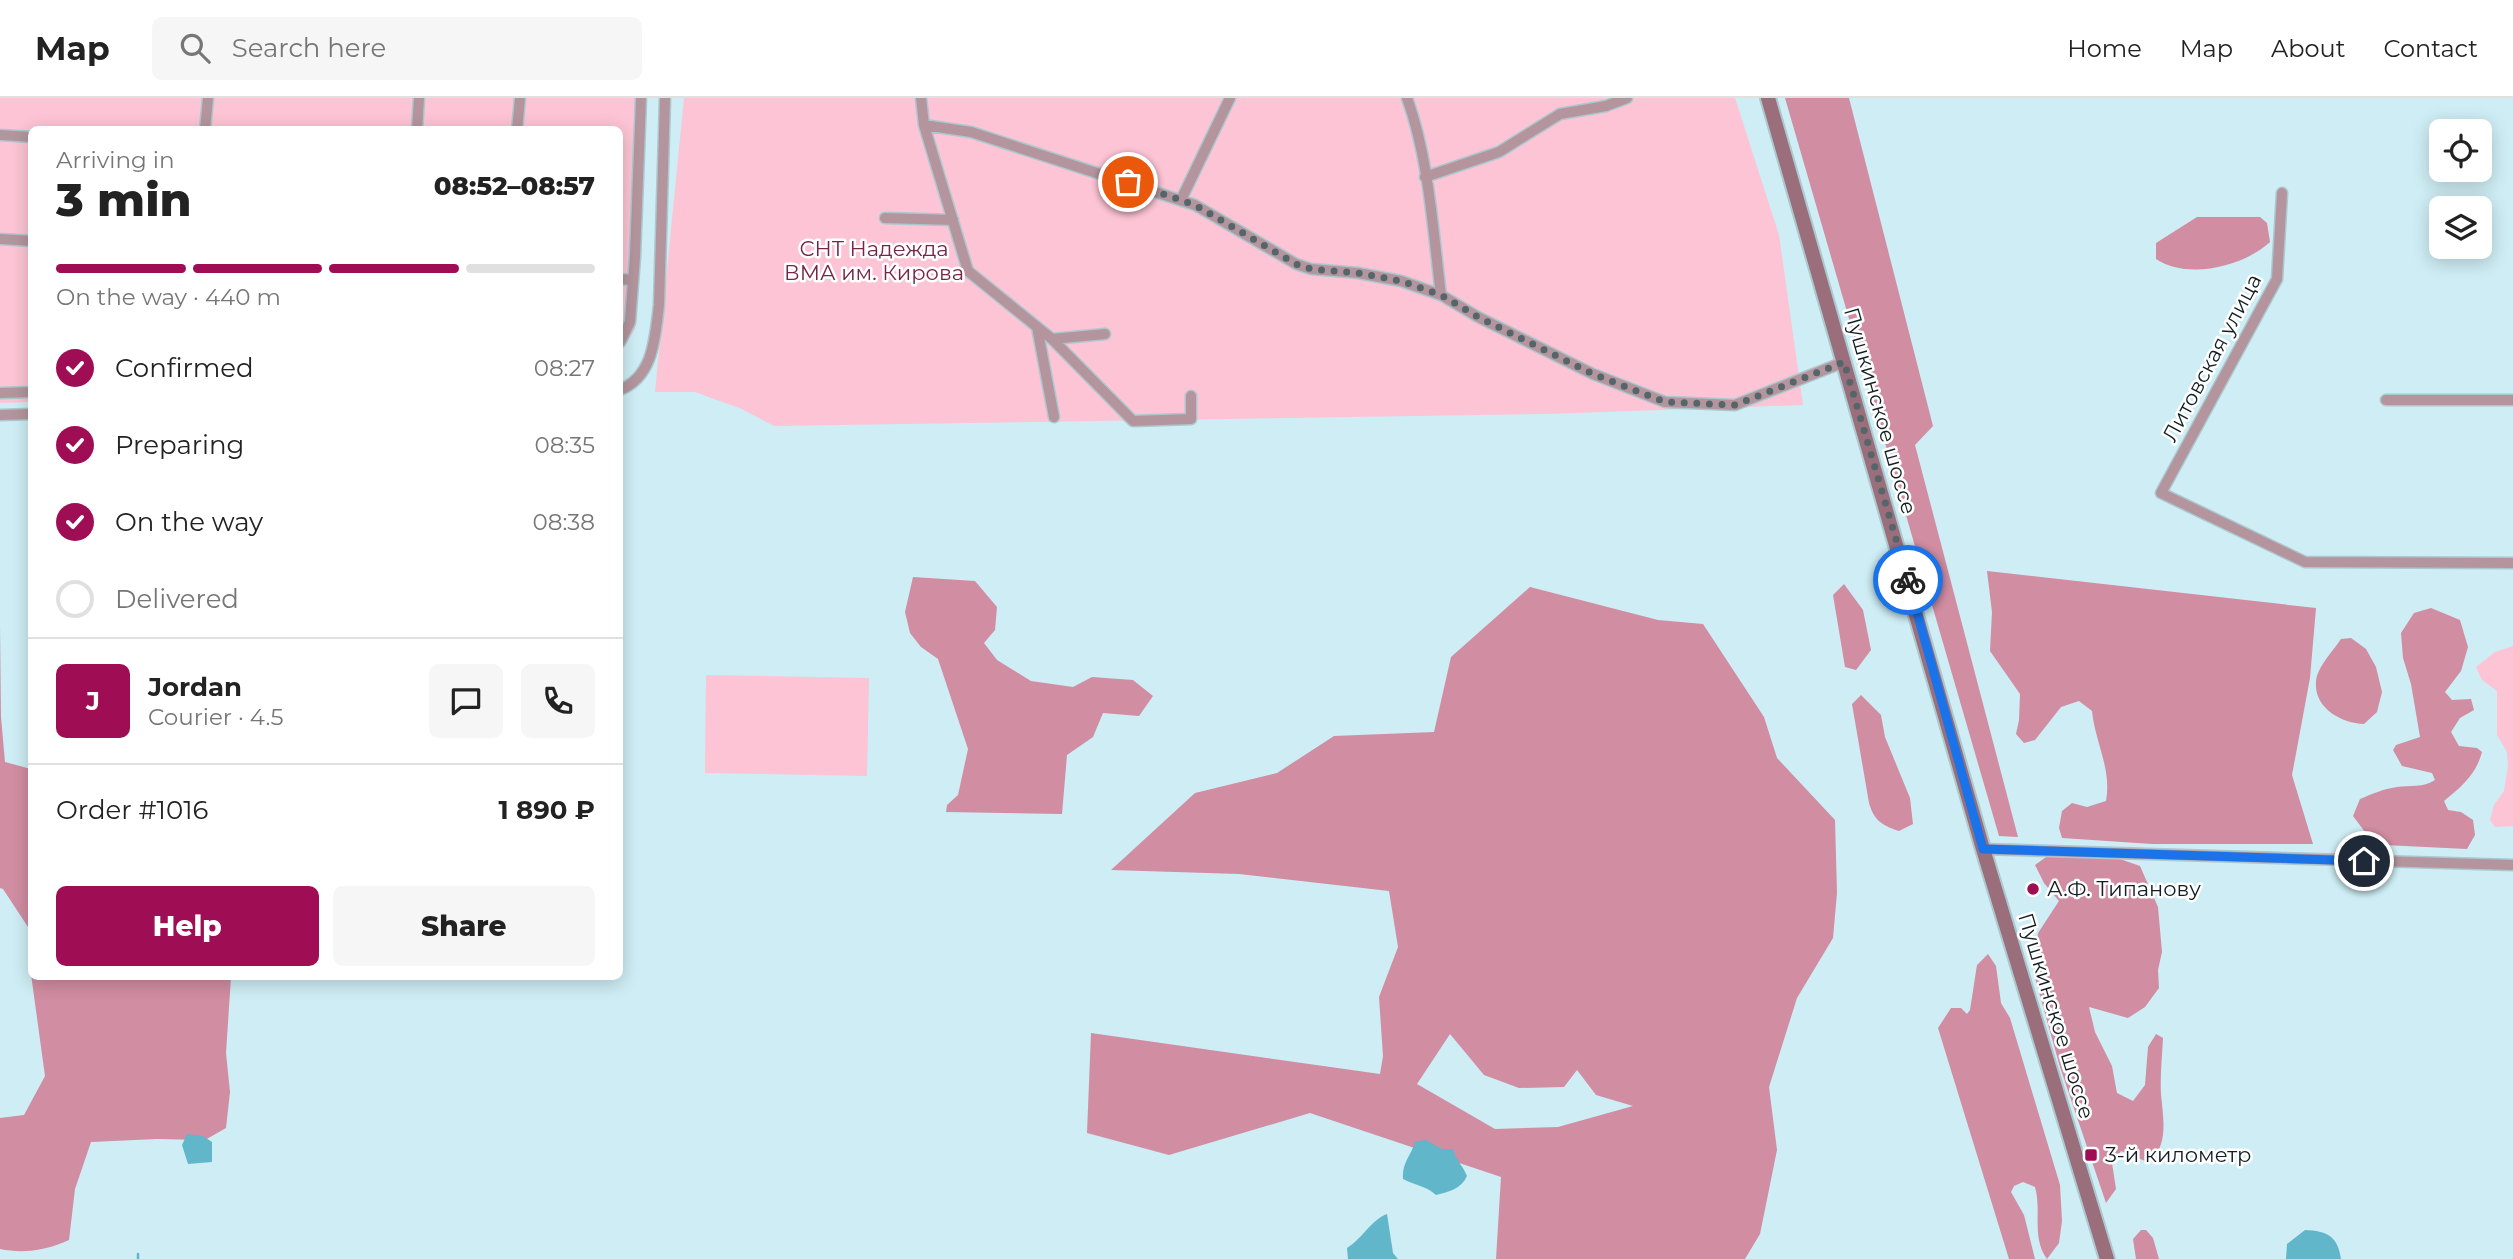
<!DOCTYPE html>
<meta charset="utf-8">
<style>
body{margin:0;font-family:Montserrat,sans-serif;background:#f6f6f6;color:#222;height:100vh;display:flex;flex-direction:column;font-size:26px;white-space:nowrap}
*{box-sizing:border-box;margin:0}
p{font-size:23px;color:#767676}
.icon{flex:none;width:38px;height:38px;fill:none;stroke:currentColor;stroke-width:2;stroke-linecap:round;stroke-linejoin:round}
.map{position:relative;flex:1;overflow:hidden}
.panel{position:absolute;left:28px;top:28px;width:595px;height:854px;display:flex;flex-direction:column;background:#fff;border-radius:10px;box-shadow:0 4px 18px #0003}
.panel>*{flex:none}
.tools{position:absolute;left:2429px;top:21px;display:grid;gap:14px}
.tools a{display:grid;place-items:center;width:63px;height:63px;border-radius:10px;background:#fff;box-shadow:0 4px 18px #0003;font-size:35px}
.pin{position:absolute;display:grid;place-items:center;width:60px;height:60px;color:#fff;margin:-30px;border:4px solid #fff;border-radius:50%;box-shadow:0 2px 7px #0007}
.courier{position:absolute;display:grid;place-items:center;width:70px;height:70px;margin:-35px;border:5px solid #1a73e8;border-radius:50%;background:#fff;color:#222;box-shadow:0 2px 9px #0007}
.headline em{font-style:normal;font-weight:800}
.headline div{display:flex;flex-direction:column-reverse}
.headline{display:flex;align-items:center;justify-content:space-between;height:119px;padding:0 28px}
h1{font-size:46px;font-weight:800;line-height:52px}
.bar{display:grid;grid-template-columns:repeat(4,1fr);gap:10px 7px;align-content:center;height:84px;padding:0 28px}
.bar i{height:9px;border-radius:5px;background:#e0e0e0}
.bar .current{background:#9f0d55}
.bar p{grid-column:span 4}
.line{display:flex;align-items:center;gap:18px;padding:0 28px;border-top:2px solid #e0e0e0}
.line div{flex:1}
.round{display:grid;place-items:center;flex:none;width:74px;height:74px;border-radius:10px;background:#f6f6f6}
ol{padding:0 28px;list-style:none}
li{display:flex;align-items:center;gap:21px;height:77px}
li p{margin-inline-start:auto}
li .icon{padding:7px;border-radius:50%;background:#9f0d55;color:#fff;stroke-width:4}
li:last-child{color:#767676}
li i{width:38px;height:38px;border:4px solid #e0e0e0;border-radius:50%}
.button{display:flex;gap:14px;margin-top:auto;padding:14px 28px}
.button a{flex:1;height:80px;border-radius:10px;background:#9f0d55;color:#fff;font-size:28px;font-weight:800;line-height:80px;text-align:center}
.button a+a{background:#f6f6f6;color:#222}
header{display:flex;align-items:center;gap:42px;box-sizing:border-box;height:98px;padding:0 35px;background:#fff;border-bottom:2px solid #e0e0e0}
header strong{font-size:33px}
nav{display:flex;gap:38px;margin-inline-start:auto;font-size:24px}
.search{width:490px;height:63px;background:#f6f6f6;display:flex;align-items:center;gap:18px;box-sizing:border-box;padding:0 24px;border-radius:10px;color:#767676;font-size:26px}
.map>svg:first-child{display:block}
.green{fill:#fcc4d4}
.forest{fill:#d18da2;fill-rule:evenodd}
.water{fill:#61b6ca}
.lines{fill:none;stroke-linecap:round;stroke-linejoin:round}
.stream{stroke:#61b6ca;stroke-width:2.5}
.minor-casing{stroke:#acc8ce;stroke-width:13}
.secondary-casing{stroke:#acc8ce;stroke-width:18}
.minor{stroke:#b4959e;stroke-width:10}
.secondary{stroke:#9a6e7b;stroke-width:14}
.done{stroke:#54666a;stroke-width:7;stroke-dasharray:0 12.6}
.route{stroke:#1a73e8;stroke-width:9}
.poi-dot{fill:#9f0d55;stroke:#fff;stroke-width:2.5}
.labels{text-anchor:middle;stroke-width:5;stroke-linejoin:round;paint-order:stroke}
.park-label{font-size:21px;fill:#762546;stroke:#fff}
.street-label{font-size:21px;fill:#121e20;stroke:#fff}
.poi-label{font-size:21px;fill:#121e20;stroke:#fff;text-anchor:start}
</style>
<header>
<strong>Map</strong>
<div class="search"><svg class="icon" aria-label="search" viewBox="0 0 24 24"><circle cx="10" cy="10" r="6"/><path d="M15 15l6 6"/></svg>Search here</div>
<nav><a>Home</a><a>Map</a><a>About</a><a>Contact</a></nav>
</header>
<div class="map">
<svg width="2513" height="1161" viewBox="0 0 2513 1161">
<rect width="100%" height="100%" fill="#ceedf4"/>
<path class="green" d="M 0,0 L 644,0 L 635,231 L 620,256 L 620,32 L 32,32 L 31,304 L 0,305 Z
M 684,0 L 1735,0 L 1779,137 L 1803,307 L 1547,316 L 774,328 L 742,311 L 695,294 L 655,294 Z
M 2513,548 L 2513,728 L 2495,729 L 2490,722 L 2494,707 L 2504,693 L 2508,668 L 2507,654 L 2497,637 L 2497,593 L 2482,582 L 2476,569 L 2495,554 Z
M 706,577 L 869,580 L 867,678 L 705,675 Z"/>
<path class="forest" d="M 1785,0 L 1849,0 L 1933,328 L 1915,347 L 2018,739 L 1999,738 Z
M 2197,119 L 2260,119 L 2267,125 L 2270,144 C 2243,169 2187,182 2156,161 L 2156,145 Z
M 1987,473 L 2316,510 L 2310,580 L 2292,677 L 2313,746 L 2152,746 L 2062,740 L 2059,730 L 2062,713 L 2072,705 L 2087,709 L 2106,703 C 2112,671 2095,644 2092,613 L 2079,603 L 2061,609 L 2035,642 L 2024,645 L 2016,636 L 2019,622 L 2020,596 L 1990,553 L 1992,514 Z
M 913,479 L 975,483 L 997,509 L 995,532 L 984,545 L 997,562 L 1031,583 L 1073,589 L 1092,579 L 1133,582 L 1153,598 L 1139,618 L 1103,615 L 1093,639 L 1067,657 L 1062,716 L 946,714 L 947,707 L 958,697 L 968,651 L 938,561 L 921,549 L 910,535 L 905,514 Z
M 1844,486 L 1863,512 L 1871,552 L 1856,572 L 1845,569 L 1833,497 Z
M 1530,489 L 1658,522 L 1703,526 L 1764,619 L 1777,660 L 1835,722 L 1837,795 L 1833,840 L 1797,900 L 1769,989 L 1777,1052 L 1760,1136 L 1745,1161 L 1496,1161 L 1501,1079 L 1310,1015 L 1169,1057 L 1087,1035 L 1091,935 L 1380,976 L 1383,958 L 1379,899 L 1398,849 L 1389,793 L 1239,776 L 1111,772 L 1195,695 L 1277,675 L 1334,638 L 1434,634 L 1451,559 ZM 1450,936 L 1484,977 L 1519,990 L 1564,989 L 1577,972 L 1596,997 L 1633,1008 L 1558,1029 L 1495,1031 L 1417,986 Z
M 2431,510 L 2460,522 L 2468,549 L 2461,573 L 2445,594 L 2452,602 L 2471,601 L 2474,612 L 2460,620 L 2451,634 L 2459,648 L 2477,650 L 2482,654 C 2476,677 2461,689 2444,703 L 2448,712 L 2461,714 L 2473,722 L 2475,737 L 2467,751 L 2384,747 L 2368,738 L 2353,718 L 2360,701 C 2372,696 2383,691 2397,689 C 2410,687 2423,690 2435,682 L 2432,675 L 2402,668 L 2393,652 L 2396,647 L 2420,639 L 2411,586 L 2403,560 L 2401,535 L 2414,515 Z
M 0,528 L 1,619 L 5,664 L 31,671 L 32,878 L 231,879 L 226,955 L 230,994 L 226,1030 L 205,1042 L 157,1041 L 91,1044 L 75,1091 L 69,1142 C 47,1152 24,1156 0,1151 L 0,1020 L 24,1017 L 45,978 L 30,869 L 30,832 L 3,791 L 0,790 Z
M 2351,540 L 2366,551 L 2376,569 L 2382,594 L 2377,614 L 2364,626 C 2341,625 2314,610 2316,584 C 2317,569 2333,553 2341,541 Z
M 1861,597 L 1881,617 L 1885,639 L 1910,700 L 1913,726 L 1899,733 C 1881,727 1874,722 1869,705 L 1852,606 Z
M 2053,754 L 2117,760 L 2140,768 L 2158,809 L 2162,854 L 2158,872 L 2159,890 L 2145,909 L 2128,920 L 2089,909 L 2095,934 L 2112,968 L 2117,995 L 2133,1003 L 2145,987 L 2148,949 L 2156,936 L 2163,940 C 2162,959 2160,978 2161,996 C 2163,1020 2169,1045 2150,1065 L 2121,1053 L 2112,1065 L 2116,1091 L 2106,1105 L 2060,969 L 2034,876 L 2038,835 L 2059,803 L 2044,785 L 2035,767 Z
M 1988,856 L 1996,868 L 2001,905 L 2010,920 L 2060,1087 L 2062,1123 L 2059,1145 L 2047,1161 C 2031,1139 2042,1113 2035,1089 L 2023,1084 L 2014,1088 L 2011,1094 L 2024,1117 L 2035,1161 L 2009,1161 L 1938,930 L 1951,910 L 1961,910 L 1967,916 L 1970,912 L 1977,867 Z
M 2141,1132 L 2146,1132 L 2153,1140 L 2159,1161 L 2136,1161 L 2133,1141 Z"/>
<path class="water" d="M 187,1036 L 203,1038 L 212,1044 L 212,1064 L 188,1066 L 182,1047 Z
M 1426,1042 L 1442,1051 L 1453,1051 C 1456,1062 1463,1068 1467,1078 C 1461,1091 1449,1094 1436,1097 C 1425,1087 1416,1088 1403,1081 C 1402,1064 1410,1060 1415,1044 Z
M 1387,1116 L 1393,1155 L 1398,1161 L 1348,1161 L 1347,1150 C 1363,1140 1371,1122 1387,1116 Z
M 2305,1132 C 2327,1133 2338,1138 2341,1161 L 2286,1161 L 2287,1146 Z"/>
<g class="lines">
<path class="stream" d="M 138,1156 L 138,1161"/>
<g class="minor-casing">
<path id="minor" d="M 921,0 L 924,27 L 971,34 L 1195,107 L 1296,166 L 1311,171 L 1358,175 L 1401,183 L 1441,197 L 1478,219 L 1593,276 L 1665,304 L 1735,307 L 1844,264
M 1407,0 C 1429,60 1433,134 1441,197
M 924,27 L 968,173 L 1052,241 L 1133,323 L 1191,321 L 1191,298
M 205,32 L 208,0
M 417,32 L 419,0
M 517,32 L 520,0
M 0,37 L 32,39
M 1425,79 L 1499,54 L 1560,16 L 1606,8 L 1627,0
M 2282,95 L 2277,181 L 2161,395 L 2305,464 L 2513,465
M 1181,102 L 1230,0
M 885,120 L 953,122
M 0,141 L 32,143
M 620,181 L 632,182
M 1037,229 L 1054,319
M 1052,241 L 1105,236
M 620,244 L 630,224 L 635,159 L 641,0
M 620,292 C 654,278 655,239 659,207 L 665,0
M 0,295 L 32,294
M 2386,302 L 2513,302
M 0,317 L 32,316
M 1983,751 L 2513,767"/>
</g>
<g class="secondary-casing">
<path id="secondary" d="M 1768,0 L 1983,751 L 2107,1161"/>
</g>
<use href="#minor" class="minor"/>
<use href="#secondary" class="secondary"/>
</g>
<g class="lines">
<path class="done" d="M 1128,84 L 1195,107 L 1296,166 L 1311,171 L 1358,175 L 1401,183 L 1441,197 L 1478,219 L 1593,276 L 1665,304 L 1735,307 L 1844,264 L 1908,482"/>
<path class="route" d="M 1908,482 L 1983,751 L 2364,763"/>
</g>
<g class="poi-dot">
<circle cx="2033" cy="791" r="7"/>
<rect x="2084" y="1050" width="14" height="14" rx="3.5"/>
</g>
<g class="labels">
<g class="park-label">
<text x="874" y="158">СНТ Надежда<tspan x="874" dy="24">ВМА им. Кирова</tspan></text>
</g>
<g class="street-label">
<text transform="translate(2212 260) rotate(-62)" y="7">Литовская улица</text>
<text transform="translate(1880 313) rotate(74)" y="7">Пушкинское шоссе</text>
<text transform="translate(2056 918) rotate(73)" y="7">Пушкинское шоссе</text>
</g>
<g class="poi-label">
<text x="2047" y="798">А.Ф. Типанову</text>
<text x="2105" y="1064">3-й километр</text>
</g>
</g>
</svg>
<div class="tools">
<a><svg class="icon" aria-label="locate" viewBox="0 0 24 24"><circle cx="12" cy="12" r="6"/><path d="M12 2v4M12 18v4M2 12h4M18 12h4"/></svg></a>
<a><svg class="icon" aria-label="layers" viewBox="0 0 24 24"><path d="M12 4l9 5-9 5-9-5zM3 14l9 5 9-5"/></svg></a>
</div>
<div class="pin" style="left:1128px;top:84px;background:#ea580c"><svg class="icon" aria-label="bag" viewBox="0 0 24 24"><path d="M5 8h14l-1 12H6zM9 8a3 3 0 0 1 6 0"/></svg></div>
<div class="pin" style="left:2364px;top:763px;background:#1f2937"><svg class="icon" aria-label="home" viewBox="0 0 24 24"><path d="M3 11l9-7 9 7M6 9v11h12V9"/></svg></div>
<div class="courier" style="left:1908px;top:482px"><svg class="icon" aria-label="bike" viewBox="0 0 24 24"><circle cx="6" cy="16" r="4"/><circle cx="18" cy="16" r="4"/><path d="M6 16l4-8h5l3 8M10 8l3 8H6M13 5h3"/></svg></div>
<section class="panel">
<div class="headline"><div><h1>3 min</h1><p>Arriving in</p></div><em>08:52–08:57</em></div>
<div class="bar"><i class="current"></i><i class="current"></i><i class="current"></i><i></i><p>On the way · 440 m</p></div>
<ol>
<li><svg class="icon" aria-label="check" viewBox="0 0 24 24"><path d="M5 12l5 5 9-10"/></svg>Confirmed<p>08:27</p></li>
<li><svg class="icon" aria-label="check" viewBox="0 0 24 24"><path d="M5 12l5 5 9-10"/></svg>Preparing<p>08:35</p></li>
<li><svg class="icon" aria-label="check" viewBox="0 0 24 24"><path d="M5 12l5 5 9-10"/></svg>On the way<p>08:38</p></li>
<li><i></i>Delivered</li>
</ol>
<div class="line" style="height:126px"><b class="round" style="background:#9f0d55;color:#fff">J</b><div><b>Jordan</b><p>Courier · 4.5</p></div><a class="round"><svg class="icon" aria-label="chat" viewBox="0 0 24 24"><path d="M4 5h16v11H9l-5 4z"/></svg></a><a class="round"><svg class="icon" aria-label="phone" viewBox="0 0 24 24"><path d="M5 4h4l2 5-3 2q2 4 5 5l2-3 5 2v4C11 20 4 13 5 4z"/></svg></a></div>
<div class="line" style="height:91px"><div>Order #1016</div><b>1 890 ₽</b></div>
<div class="button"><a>Help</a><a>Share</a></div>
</section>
</div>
